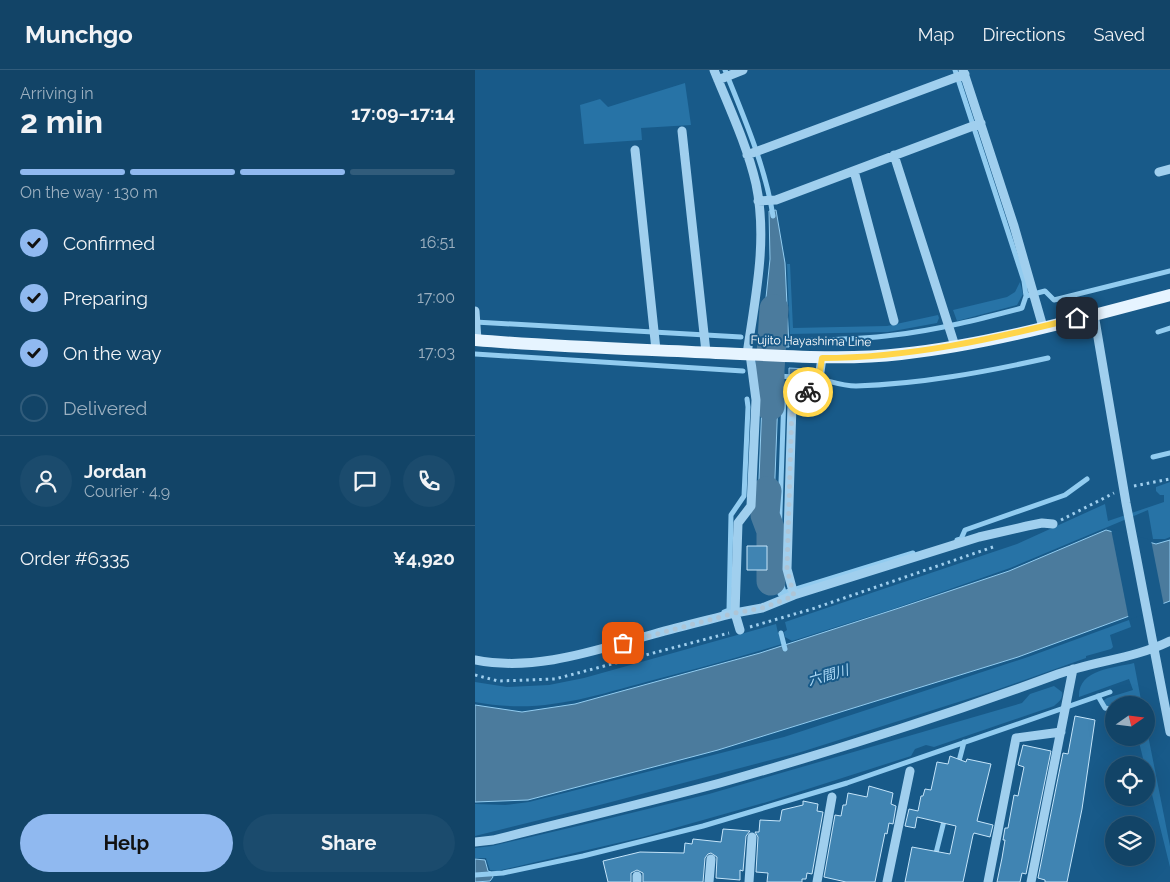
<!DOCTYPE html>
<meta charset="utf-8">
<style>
body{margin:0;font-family:Raleway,"Noto Sans JP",sans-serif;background:#1b4b6d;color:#f1f3f6;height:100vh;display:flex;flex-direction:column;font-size:19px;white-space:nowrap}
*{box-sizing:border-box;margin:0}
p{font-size:16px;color:#9cb0c0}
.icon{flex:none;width:28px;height:28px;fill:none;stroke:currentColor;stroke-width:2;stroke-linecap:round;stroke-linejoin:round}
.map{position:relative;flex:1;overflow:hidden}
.details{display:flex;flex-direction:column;background:#124467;width:475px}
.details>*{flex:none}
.needle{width:32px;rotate:76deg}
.tools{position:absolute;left:630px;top:626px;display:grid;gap:10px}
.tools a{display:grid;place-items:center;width:50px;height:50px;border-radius:50%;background:#124467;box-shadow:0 5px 20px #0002,0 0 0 1px #315c7b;font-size:25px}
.pin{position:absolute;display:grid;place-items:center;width:42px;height:42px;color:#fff;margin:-21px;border-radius:10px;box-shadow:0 2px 8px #0006}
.courier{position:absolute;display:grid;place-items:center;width:50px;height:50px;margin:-25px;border:4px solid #ffd54a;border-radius:50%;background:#fff;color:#222;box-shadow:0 1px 6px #0007}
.summary em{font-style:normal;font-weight:700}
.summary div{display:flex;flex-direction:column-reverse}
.summary{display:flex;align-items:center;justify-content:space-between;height:85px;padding:0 20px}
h1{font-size:32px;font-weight:700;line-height:38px}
.bar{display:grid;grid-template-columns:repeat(4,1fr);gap:8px 5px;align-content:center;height:60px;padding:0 20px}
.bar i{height:6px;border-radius:4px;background:#315c7b}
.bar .current{background:#90b9f0}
.bar p{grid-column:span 4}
.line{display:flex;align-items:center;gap:12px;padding:0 20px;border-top:1px solid #315c7b}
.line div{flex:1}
.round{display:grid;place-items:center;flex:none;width:52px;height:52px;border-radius:26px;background:#1b4b6d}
ol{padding:0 20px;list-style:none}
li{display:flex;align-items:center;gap:15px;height:55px}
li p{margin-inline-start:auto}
li .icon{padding:5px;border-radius:50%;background:#90b9f0;color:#111;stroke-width:4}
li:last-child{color:#9cb0c0}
li i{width:28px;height:28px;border:2px solid #315c7b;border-radius:50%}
.action{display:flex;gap:10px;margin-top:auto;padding:10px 20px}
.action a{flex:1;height:58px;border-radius:30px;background:#90b9f0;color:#111;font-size:20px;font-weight:700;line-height:58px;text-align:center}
.action a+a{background:#1b4b6d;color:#f1f3f6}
header{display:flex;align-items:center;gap:30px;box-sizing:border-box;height:70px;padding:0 25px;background:#124467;border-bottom:1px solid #315c7b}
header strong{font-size:24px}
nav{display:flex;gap:28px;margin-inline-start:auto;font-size:18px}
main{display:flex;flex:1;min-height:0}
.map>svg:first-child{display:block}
.green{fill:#2773a6}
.water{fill:#4b7b9d;stroke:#92ccf0}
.pier{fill:#185a89}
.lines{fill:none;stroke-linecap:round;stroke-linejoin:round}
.stream{stroke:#92ccf0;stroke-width:5}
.river{stroke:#4b7b9d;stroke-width:29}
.building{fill:#4084b2;stroke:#c5e5fa}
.path{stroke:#a0cfee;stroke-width:3;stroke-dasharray:2.5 4;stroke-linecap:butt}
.minor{stroke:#a0cfee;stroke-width:9}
.major{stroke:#e6f4ff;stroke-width:12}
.done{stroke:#aec5d6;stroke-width:5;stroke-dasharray:0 9}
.route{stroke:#ffd54a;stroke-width:6}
.labels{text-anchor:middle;stroke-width:4;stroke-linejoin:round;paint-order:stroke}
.street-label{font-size:12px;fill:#fff;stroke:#185a89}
.water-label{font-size:14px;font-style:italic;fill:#abd8f5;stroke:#185a89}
</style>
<header>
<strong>Munchgo</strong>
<nav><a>Map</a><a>Directions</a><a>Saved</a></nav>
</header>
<main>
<section class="details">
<div class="summary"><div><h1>2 min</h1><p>Arriving in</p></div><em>17:09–17:14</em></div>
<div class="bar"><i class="current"></i><i class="current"></i><i class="current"></i><i></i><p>On the way · 130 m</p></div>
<ol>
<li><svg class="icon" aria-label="check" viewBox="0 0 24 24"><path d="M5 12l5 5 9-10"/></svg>Confirmed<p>16:51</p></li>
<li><svg class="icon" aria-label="check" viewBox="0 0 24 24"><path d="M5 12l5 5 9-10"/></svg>Preparing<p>17:00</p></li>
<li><svg class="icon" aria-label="check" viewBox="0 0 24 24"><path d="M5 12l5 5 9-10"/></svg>On the way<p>17:03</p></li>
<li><i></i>Delivered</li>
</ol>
<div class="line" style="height:90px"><a class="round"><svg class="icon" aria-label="person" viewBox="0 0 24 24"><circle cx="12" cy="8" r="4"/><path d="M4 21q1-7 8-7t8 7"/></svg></a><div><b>Jordan</b><p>Courier · 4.9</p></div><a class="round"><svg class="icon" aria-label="chat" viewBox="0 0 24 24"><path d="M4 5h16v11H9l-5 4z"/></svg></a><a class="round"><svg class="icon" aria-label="phone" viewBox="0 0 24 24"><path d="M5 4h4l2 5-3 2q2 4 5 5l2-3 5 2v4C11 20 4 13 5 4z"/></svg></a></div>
<div class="line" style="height:65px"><div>Order #6335</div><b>¥4,920</b></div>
<div class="action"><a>Help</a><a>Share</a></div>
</section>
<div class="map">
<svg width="695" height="812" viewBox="0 0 695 812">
<rect width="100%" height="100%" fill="#185a89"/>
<path class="green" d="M 210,13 L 216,55 L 166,58 L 167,70 L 109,74 L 105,35 L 125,29 L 133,37 Z
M 312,194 L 315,194 L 318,258 L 412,256 L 463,245 L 464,248 L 462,253 L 413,262 L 315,264 Z
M 545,212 L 548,224 L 542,235 L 482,251 L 478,240 L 532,227 L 540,222 Z
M 695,412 L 695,467 L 690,469 L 678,469 L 673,440 L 535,498 L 421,538 L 317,571 L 310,567 L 309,562 L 312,560 L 310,552 L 542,474 L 630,434 L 633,451 L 689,432 L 689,425 L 685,425 L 681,421 L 681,417 Z
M 654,550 L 656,557 L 635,565 L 638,577 L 636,579 L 611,586 L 611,588 L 521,620 L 326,682 L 121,736 L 0,766 L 0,734 L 30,735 L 54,732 L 309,667 L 553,587 Z
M 301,554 L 303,563 L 305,563 L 307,574 C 265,587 224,598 182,609 C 118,626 67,645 0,632 L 0,612 L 32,617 L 74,615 L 109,608 Z
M 659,593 L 667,635 L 639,635 L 639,638 L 631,637 L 628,631 L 632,628 L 658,620 L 654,609 L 604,627 C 603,599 639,598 659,593 Z
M 579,616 L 587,622 C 588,629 584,632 579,636 L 459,677 L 451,675 L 440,679 L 436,686 L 292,732 L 168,767 L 22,801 L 15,800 L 11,788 L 0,788 L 0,778 L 17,776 L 107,755 L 234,724 L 547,633 L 555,624 Z
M 671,655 L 695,776 L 695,797 L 663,668 L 671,668 Z"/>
<path class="water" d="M 301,140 L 310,193 L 314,277 L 286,276 L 295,189 L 294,141 Z
M 285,298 L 299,299 L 304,302 L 298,459 L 282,460 L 287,332 Z
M 314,298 L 333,299 L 339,306 L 338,312 L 334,314 L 314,312 Z
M 631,460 L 681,474 L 695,470 L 695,531 L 543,587 L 243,680 L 53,730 L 0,732 L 0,635 L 47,642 L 100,634 L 285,583 L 424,538 L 534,501 Z
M 0,789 L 10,790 L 13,801 L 16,802 L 18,807 L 15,811 L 0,812 Z"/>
<path class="pier" d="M 636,459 L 676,470 L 689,536 L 654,550 Z"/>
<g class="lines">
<path class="stream" d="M 250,0 C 269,48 290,95 298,146
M 480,0 L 549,211 L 551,226
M 0,252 L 266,267
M 683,262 L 695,258
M 308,271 C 345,270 382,270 419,265 C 463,260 505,249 547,238 L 551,226 L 570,221 L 579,230 L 695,201
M 0,284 L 268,301
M 300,306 L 321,307
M 332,307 C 348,308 364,316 381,316 C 446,314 510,302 573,288
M 678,387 L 695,383
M 482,470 L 486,469 L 490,460 L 590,425 L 612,409
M 309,522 L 303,501 L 309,324 L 320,307
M 305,524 L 438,483
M 249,542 L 254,540 L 256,445 L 269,426 L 273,337 L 272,329
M 306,563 L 310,579
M 623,626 L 630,638 L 639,640
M 483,695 L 489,672
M 460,787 L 470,747
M 0,805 L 28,803 L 108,786 L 228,756 L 372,713 L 635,622"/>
<path class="river" d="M 295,336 L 295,300 L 299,239
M 292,421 L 290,445 L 296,461 L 296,511"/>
</g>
<path class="building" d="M 272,476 L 292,476 L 292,500 L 272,500 Z
M 600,646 L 620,650 L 607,739 L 592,812 L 570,812 L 570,810 L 563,808 L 588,683 L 593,684 Z
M 548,675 L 576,681 L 551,804 L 547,803 L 545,812 L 522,812 L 527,788 L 530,770 L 528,770 L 530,758 L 533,758 L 539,725 L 543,726 L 549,697 L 543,695 Z
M 475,686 L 491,692 L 492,689 L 516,694 L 502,751 L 518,755 L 515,767 L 499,763 L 498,765 L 488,812 L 430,812 L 437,777 L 475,784 L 481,756 L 442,747 L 440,758 L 430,756 L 434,739 L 443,741 L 446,726 L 448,726 L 450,719 L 456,720 L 462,692 L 473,694 Z
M 394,716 L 418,723 L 416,734 L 421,736 L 418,754 L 414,753 L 412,764 L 410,763 L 400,812 L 371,812 L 349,807 L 360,745 L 366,746 L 368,735 L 371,735 L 373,723 L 392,727 Z
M 328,731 L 343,734 L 342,741 L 348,742 L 337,804 L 332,803 L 331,809 L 327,809 L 327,812 L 292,812 L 293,803 L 281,802 L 283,767 L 280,762 L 284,762 L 285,750 L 305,751 L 307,740 L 328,735 Z
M 248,759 L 275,761 L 271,766 L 268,801 L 265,800 L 265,810 L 241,808 L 242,787 L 236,783 L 233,784 L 230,788 L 228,812 L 168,812 L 168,803 L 162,800 L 156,803 L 156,812 L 133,812 L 128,791 L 165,782 L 209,783 L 210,773 L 217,774 L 218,769 L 246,772 Z"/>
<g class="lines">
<path class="path" d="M 659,416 L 695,409
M 586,450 L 639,423
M 275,557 L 337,539 L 518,477
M 0,605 L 23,611 L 80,609 L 254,563"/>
<path class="minor" d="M 239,0 C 254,37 272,75 281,114 C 293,171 280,228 272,284
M 488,0 L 539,156 L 568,257
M 243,10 L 268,0
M 207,61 L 231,282
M 160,80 L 181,280
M 272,85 L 490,4
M 419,85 L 480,276
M 379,101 L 419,251
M 684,102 L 695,99
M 283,131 L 301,130 L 506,53
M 0,241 L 2,270
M 619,244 L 651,433 L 695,662
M 319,525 L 312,499 L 317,334 L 343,315 L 347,288
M 265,560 L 260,543 L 263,453 L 276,436 L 281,330 L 275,284
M 0,590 C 61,602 121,580 179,564 C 206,556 233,550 260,543 L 287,538 L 319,525 L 504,467 L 552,456 L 567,453 L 578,454
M 0,772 L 18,770 C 94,751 170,733 245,713 C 359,681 472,645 583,604 C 620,591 661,588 695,571
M 162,812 L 162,806
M 234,812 L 236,789
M 274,812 L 277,767
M 342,812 L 357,727
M 412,812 L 435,701
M 513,812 L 541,668 L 586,662
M 556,812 L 598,599"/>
<path class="major" d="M 0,270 C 80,277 161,279 241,283 C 303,285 365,291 426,284 C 517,274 607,248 695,225"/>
</g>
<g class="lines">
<path class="done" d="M 148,573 L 260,543 L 287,538 L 319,526 L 312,499 L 317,334 L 333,322"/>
<path class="route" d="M 333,322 L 343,315 L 347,288 C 434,288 518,269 602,248"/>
</g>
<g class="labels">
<g class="street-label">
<text transform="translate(336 271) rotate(1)" y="4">Fujito Hayashima Line</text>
</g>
<g class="water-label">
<text transform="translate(353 605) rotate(-16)" y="5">六間川</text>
</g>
</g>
</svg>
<div class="tools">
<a><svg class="needle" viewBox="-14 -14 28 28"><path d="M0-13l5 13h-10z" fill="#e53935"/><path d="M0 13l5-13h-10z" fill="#9cb0c0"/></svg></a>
<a><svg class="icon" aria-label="locate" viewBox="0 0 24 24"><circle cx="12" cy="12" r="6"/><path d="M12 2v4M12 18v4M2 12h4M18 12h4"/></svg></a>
<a><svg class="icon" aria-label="layers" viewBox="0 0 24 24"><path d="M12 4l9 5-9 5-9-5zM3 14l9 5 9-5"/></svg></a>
</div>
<div class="pin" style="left:148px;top:573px;background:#ea580c"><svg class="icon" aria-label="bag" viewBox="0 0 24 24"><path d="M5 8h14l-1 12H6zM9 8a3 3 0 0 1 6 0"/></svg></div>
<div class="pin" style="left:602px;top:248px;background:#1f2937"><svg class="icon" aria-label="home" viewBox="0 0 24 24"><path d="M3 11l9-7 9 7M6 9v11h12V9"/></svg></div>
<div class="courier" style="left:333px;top:322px"><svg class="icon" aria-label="bike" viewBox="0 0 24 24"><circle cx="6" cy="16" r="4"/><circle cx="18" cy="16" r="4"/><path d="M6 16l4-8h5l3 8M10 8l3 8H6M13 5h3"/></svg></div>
</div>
</main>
